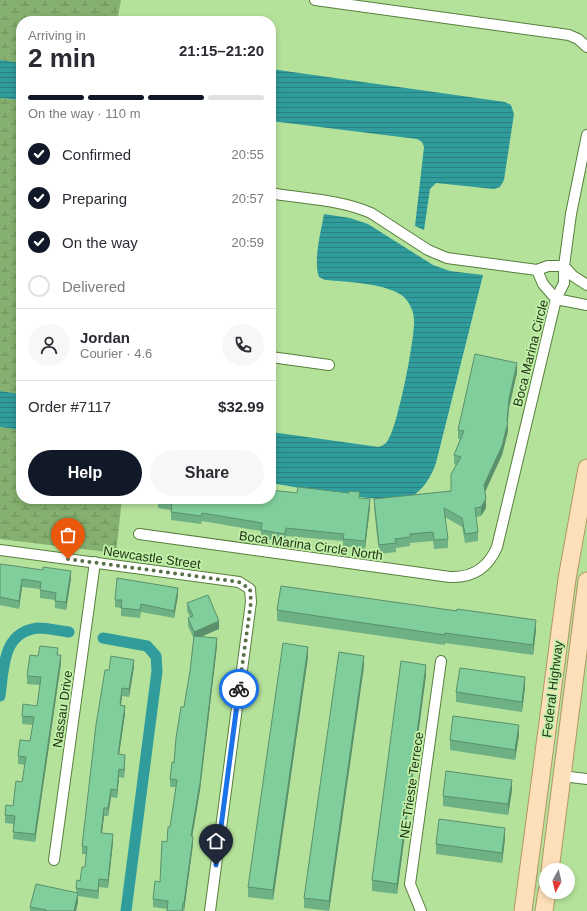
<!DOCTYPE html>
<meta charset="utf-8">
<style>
body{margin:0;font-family:Helvetica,sans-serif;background:#f7f7f7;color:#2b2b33;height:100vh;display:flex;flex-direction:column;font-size:15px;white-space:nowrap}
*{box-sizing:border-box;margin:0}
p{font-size:13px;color:#7c7c81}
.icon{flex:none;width:22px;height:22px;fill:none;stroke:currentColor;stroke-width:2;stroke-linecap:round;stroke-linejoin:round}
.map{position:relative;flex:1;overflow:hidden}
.details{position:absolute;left:16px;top:16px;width:260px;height:488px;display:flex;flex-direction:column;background:#fff;border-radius:16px;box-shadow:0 2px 6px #0003}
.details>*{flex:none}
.needle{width:26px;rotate:188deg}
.buttons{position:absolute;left:539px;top:863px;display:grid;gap:8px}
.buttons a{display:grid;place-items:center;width:36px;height:36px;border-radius:50%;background:#fff;box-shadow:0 2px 6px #0003;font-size:20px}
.pin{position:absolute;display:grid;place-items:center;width:34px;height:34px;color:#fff;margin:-41px -17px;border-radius:50% 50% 50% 0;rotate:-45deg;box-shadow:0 0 4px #0007}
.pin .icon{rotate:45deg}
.courier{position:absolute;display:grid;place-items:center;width:40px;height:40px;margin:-20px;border:3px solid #1a73e8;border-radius:50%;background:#fff;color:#222;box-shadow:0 1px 5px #0007}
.headline em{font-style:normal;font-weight:800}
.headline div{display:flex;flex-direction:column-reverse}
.headline{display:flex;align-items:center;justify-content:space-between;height:68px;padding:0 12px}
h1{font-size:26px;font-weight:800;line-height:30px}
.bar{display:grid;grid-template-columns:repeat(4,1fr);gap:6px 4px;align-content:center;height:48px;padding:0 12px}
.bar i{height:5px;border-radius:3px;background:#e1e1e2}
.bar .current{background:#111827}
.bar p{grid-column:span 4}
.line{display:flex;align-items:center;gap:10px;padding:0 12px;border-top:1px solid #e1e1e2}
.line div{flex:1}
.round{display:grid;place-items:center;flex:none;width:42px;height:42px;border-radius:21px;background:#f7f7f7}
ol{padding:0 12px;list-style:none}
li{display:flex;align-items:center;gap:12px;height:44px}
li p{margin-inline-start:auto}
li .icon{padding:4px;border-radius:50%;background:#111827;color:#fff;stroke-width:4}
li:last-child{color:#7c7c81}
li i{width:22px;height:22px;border:2px solid #e1e1e2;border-radius:50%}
.primary-button{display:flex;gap:8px;margin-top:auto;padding:8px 12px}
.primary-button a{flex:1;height:46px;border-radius:24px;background:#111827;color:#fff;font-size:16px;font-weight:800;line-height:46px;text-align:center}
.primary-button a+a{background:#f7f7f7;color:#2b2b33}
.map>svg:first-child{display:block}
.wetland{fill:url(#wetland-marsh)}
.water{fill:url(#water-rules)}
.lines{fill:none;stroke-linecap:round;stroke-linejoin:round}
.canal{stroke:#319c9c;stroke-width:11}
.street-casing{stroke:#567f3d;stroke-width:12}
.primary-casing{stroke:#b09764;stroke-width:19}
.street{stroke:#fff;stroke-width:10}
.primary{stroke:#fde0ba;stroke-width:17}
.wall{fill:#6eb185}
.shaded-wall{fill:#5a906c}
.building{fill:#80ce9b;stroke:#5a906c}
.done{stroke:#577246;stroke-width:4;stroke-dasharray:0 7.2}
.route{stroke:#1a73e8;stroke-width:5}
.labels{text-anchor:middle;stroke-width:3.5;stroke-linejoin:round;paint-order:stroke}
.street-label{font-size:13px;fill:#243519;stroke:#c1f0a8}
</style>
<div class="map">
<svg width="587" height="911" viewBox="0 0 587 911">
<defs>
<pattern id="wetland-marsh" width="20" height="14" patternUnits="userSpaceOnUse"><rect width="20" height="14" fill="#86b06f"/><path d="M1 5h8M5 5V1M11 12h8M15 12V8" fill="none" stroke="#6d905a"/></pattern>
<pattern id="water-rules" width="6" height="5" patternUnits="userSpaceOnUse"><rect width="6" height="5" fill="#319c9c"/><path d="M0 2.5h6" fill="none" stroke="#29807e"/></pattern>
</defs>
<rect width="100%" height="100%" fill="#b5e29b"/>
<path class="wetland" d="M 0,0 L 121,0 L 117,21 L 21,21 L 21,63 L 0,60 Z
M 0,98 L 21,100 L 21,394 L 0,391 Z
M 0,427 L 21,430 L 21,499 L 122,499 L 116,553 L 0,539 Z"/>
<path class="water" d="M 0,60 L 21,63 L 21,100 L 0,98 Z
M 271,69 L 505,102 L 511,105 L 514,114 L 504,180 L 500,187 L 494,189 L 436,183 L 430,189 L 424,230 L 415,226 L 424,147 L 422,142 L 417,139 L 271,121 Z
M 324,214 L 350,218 L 368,224 L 433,265 L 450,271 L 483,275 L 436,463 C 431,477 424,489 411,497 C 393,506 296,487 271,483 L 271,432 L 379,447 C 383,445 386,444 388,440 C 398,426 415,338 414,320 C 414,312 410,304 405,298 C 390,283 345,282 325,280 L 319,277 C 313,261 321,231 324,214 Z
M 0,391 L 21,394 L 21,430 L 0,427 Z"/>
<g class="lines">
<path class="canal" d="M 103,638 L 147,646 L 156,656 L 157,671 L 126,911
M 0,696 C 4,668 2,632 38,628 C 48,628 60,631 69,632"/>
<g class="street-casing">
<path id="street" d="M 315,0 L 569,35 L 578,39 L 587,47
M 271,195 L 276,194 C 308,199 341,200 371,213 L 428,250 L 447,258 L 537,270 L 548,266 L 564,266 L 573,276 L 587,285
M 537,270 L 543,284 L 556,299 L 587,305
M 271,357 L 329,365
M 139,534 L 450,577 C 472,578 488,568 497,547 L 556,299 L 564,283 L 564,266 L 571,214 L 587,135
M 0,550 L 239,582 L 250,589 L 251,602 L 210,911
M 562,776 L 587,779
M 54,860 L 95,562
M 421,911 L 410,884 L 441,661"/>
</g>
<g class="primary-casing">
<path id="primary" d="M 550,870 L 587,581
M 523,911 L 567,579 L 587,468
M 544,911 L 547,892"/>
</g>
<use href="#street" class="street"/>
<use href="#primary" class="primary"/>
</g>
<path class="wall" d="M 517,372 L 509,408 L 508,422 L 508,431 L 502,455 L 485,492 L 486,508 L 481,516 L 476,517 L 478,532 L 478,541 L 465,543 L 462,527 L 445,517 L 448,539 L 448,548 L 434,549 L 433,541 L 410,543 L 410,546 L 396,548 L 396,552 L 379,554 L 374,508 L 374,499 L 451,491 L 456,465 L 454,464 L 454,455 L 460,439 L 458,439 L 458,430 Z
M 297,493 L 360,498 L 370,507 L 365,549 L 343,546 L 343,541 L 286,536 L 285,542 L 261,538 L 261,531 L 202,521 L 201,524 L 171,520 L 171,510 L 158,508 L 158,499 Z
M 130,499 L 139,499 L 139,502 L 130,501 Z
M 0,564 L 71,579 L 66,610 L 55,608 L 55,600 L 40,598 L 40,589 L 22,587 L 19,609 L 0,605 Z
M 178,595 L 174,618 L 141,612 L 140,618 L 121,616 L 121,608 L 115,607 L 115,600 Z
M 187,603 L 219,629 L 201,636 L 217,646 L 200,790 L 192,837 L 193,844 L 184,911 L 167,911 L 167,909 L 153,907 L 153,899 L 160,882 L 167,842 L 170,827 L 176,787 L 170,787 L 170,779 L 174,763 L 190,671 L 194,639 L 188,626 L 188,618 L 190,617 L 187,611 Z
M 277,610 L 536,630 L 533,655 L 445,643 L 445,645 L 277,621 Z
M 58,655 L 61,663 L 35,842 L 13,839 L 14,824 L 5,823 L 5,815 L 13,806 L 22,782 L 25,765 L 18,764 L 18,756 L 30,741 L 33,725 L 22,724 L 22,716 L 37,706 L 40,685 L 27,684 L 27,676 L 38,656 Z
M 308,657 L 273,900 L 248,897 L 248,887 Z
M 364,666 L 329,911 L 304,908 L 304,898 Z
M 134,667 L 129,697 L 122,696 L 121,705 L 125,714 L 119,754 L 125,763 L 124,778 L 119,777 L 117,798 L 111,797 L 108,816 L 104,816 L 102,833 L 113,842 L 108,888 L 99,887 L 98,899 L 78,896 L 78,901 L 76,911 L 30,911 L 30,907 L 76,893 L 76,888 L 80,881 L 85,867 L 86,854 L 82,854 L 82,846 L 109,670 Z
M 426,675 L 397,894 L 372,891 L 372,880 Z
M 525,687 L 522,712 L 456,702 L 456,692 Z
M 519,735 L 515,760 L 450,750 L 450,740 Z
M 512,790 L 508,815 L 443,806 L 443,796 Z
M 505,839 L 502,863 L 436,854 L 436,844 Z"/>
<path class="shaded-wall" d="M 517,363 L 517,372 L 509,408 L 507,426 L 508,422 L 508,431 L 502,455 L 484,494 L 484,485 L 507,421 L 509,399 Z
M 370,499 L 370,507 L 365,549 L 365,541 Z
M 486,499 L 486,508 L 481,516 L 481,507 Z
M 71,571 L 71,579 L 66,610 L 66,602 Z
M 22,579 L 22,587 L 19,609 L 19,601 Z
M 178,588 L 178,595 L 174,618 L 174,611 Z
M 536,620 L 536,630 L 533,655 L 533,645 Z
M 219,621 L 219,629 L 194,640 L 194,632 Z
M 217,638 L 217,646 L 200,790 L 191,844 L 191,836 Z
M 308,647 L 308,657 L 273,900 L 273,890 Z
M 61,655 L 61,663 L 35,842 L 35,834 Z
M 364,656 L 364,666 L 329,911 L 329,901 Z
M 134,660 L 134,667 L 129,697 L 129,689 Z
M 426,665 L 426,675 L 397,894 L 397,884 Z
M 525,677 L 525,687 L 522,712 L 522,702 Z
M 122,688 L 122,696 L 120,713 L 120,705 Z
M 125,706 L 125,714 L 118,762 L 118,754 Z
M 519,725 L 519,735 L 515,760 L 515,750 Z
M 125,755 L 125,763 L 124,778 L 124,770 Z
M 119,769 L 119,777 L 117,798 L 117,790 Z
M 512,780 L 512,790 L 508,815 L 508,804 Z
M 111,789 L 111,797 L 108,816 L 108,808 Z
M 104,808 L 104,816 L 101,841 L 101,833 Z
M 505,828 L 505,839 L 502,863 L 502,853 Z
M 113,834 L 113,842 L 108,888 L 108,880 Z
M 193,837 L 193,844 L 184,911 L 184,903 Z
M 99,879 L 99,887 L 98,899 L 98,891 Z
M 78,893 L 78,901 L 76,911 L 74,911 Z"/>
<path class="building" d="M 475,354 L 517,363 L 509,399 L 507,421 L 508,422 L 502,446 L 484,485 L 486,499 L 481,507 L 475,508 L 478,532 L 465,534 L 462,518 L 444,508 L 448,539 L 434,540 L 433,532 L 410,534 L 410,537 L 395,539 L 396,543 L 379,545 L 374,499 L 451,491 L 451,474 L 461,457 L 454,455 L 464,431 L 458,430 Z
M 298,487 L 349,493 L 349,491 L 360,492 L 359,498 L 370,499 L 365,541 L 343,539 L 344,534 L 286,528 L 285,534 L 261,530 L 262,523 L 202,513 L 201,516 L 171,512 L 172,502 L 158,500 L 158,499 L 271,499 L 271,490 L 297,493 Z
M 0,564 L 43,570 L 43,567 L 71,571 L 66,602 L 55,601 L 56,593 L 40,590 L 41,582 L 22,579 L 19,601 L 0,597 Z
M 117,578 L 178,588 L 174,611 L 141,604 L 140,610 L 121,608 L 122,600 L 115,600 Z
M 281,586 L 457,611 L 457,609 L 536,620 L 533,645 L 445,633 L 445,635 L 277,610 Z
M 208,595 L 219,621 L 194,632 L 188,618 L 193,616 L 187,603 Z
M 194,636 L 217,638 L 200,783 L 191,836 L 193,837 L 184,903 L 183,903 L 182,911 L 167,911 L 168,901 L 153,899 L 155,881 L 160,882 L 162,841 L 167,842 L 168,827 L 170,827 L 177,780 L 170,779 L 172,762 L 174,763 L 176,738 L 181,707 L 184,707 L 190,671 Z
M 283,643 L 308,647 L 273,890 L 248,887 Z
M 40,646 L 58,648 L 57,655 L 61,655 L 35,834 L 13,832 L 15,816 L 5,815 L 6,805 L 13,806 L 16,781 L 22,782 L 26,757 L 18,756 L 20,740 L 30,741 L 34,717 L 22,716 L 23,704 L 37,706 L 41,677 L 27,676 L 30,655 L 38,656 Z
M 339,652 L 364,656 L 329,901 L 304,898 Z
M 111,656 L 134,660 L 129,689 L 122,688 L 120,705 L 125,706 L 118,754 L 125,755 L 124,770 L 119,769 L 117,790 L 111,789 L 108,808 L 104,808 L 101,833 L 113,834 L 108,880 L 99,879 L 98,891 L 76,888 L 77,880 L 80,881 L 82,867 L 85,867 L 87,847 L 82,846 L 96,725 L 105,670 L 109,670 Z
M 401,661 L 426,665 L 397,884 L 372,880 Z
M 460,668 L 525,677 L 522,702 L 456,692 Z
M 453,716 L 519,725 L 515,750 L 450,740 Z
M 446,771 L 512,780 L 508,804 L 443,796 Z
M 439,819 L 505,828 L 502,853 L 436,844 Z
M 36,884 L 78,893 L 74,911 L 46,911 L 46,910 L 30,907 Z"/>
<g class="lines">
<path class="done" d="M 68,559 L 239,582 L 250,589 L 251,602 L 239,689"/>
<path class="route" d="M 216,865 L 239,689"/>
</g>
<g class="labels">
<g class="street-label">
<text transform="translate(530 353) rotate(-76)" y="5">Boca Marina Circle</text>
<text transform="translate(311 545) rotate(8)" y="5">Boca Marina Circle North</text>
<text transform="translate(152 557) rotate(8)" y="5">Newcastle Street</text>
<text transform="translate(552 689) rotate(-83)" y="5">Federal Highway</text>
<text transform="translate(62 709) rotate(-82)" y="5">Nassau Drive</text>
<text transform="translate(411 785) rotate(-82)" y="5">NE Trieste Terrece</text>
</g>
</g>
</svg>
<div class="buttons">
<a><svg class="needle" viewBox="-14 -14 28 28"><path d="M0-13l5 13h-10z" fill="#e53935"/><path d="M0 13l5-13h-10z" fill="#7c7c81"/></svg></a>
</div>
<div class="pin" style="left:68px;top:559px;background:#ea580c"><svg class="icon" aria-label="bag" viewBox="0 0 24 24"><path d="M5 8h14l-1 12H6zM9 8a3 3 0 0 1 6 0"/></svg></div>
<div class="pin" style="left:216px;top:865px;background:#1f2937"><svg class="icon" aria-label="home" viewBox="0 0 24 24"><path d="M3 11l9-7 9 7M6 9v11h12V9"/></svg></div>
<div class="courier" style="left:239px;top:689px"><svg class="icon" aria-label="bike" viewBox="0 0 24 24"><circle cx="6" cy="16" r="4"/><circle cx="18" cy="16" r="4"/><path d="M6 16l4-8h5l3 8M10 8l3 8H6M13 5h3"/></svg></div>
<section class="details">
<div class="headline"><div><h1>2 min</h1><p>Arriving in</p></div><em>21:15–21:20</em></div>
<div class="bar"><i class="current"></i><i class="current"></i><i class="current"></i><i></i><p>On the way · 110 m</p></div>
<ol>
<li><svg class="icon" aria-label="check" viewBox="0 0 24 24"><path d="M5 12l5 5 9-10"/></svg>Confirmed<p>20:55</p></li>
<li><svg class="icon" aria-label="check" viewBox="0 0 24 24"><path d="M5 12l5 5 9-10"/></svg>Preparing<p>20:57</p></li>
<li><svg class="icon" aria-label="check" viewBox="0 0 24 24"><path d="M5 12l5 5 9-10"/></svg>On the way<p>20:59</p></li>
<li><i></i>Delivered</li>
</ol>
<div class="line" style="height:72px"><a class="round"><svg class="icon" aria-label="person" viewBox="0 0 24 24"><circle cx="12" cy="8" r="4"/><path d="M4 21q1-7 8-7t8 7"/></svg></a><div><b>Jordan</b><p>Courier · 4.6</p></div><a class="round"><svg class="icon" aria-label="phone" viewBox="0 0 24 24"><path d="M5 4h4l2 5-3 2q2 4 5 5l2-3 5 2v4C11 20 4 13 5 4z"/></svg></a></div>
<div class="line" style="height:52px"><div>Order #7117</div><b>$32.99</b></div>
<div class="primary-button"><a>Help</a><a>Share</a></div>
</section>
</div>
